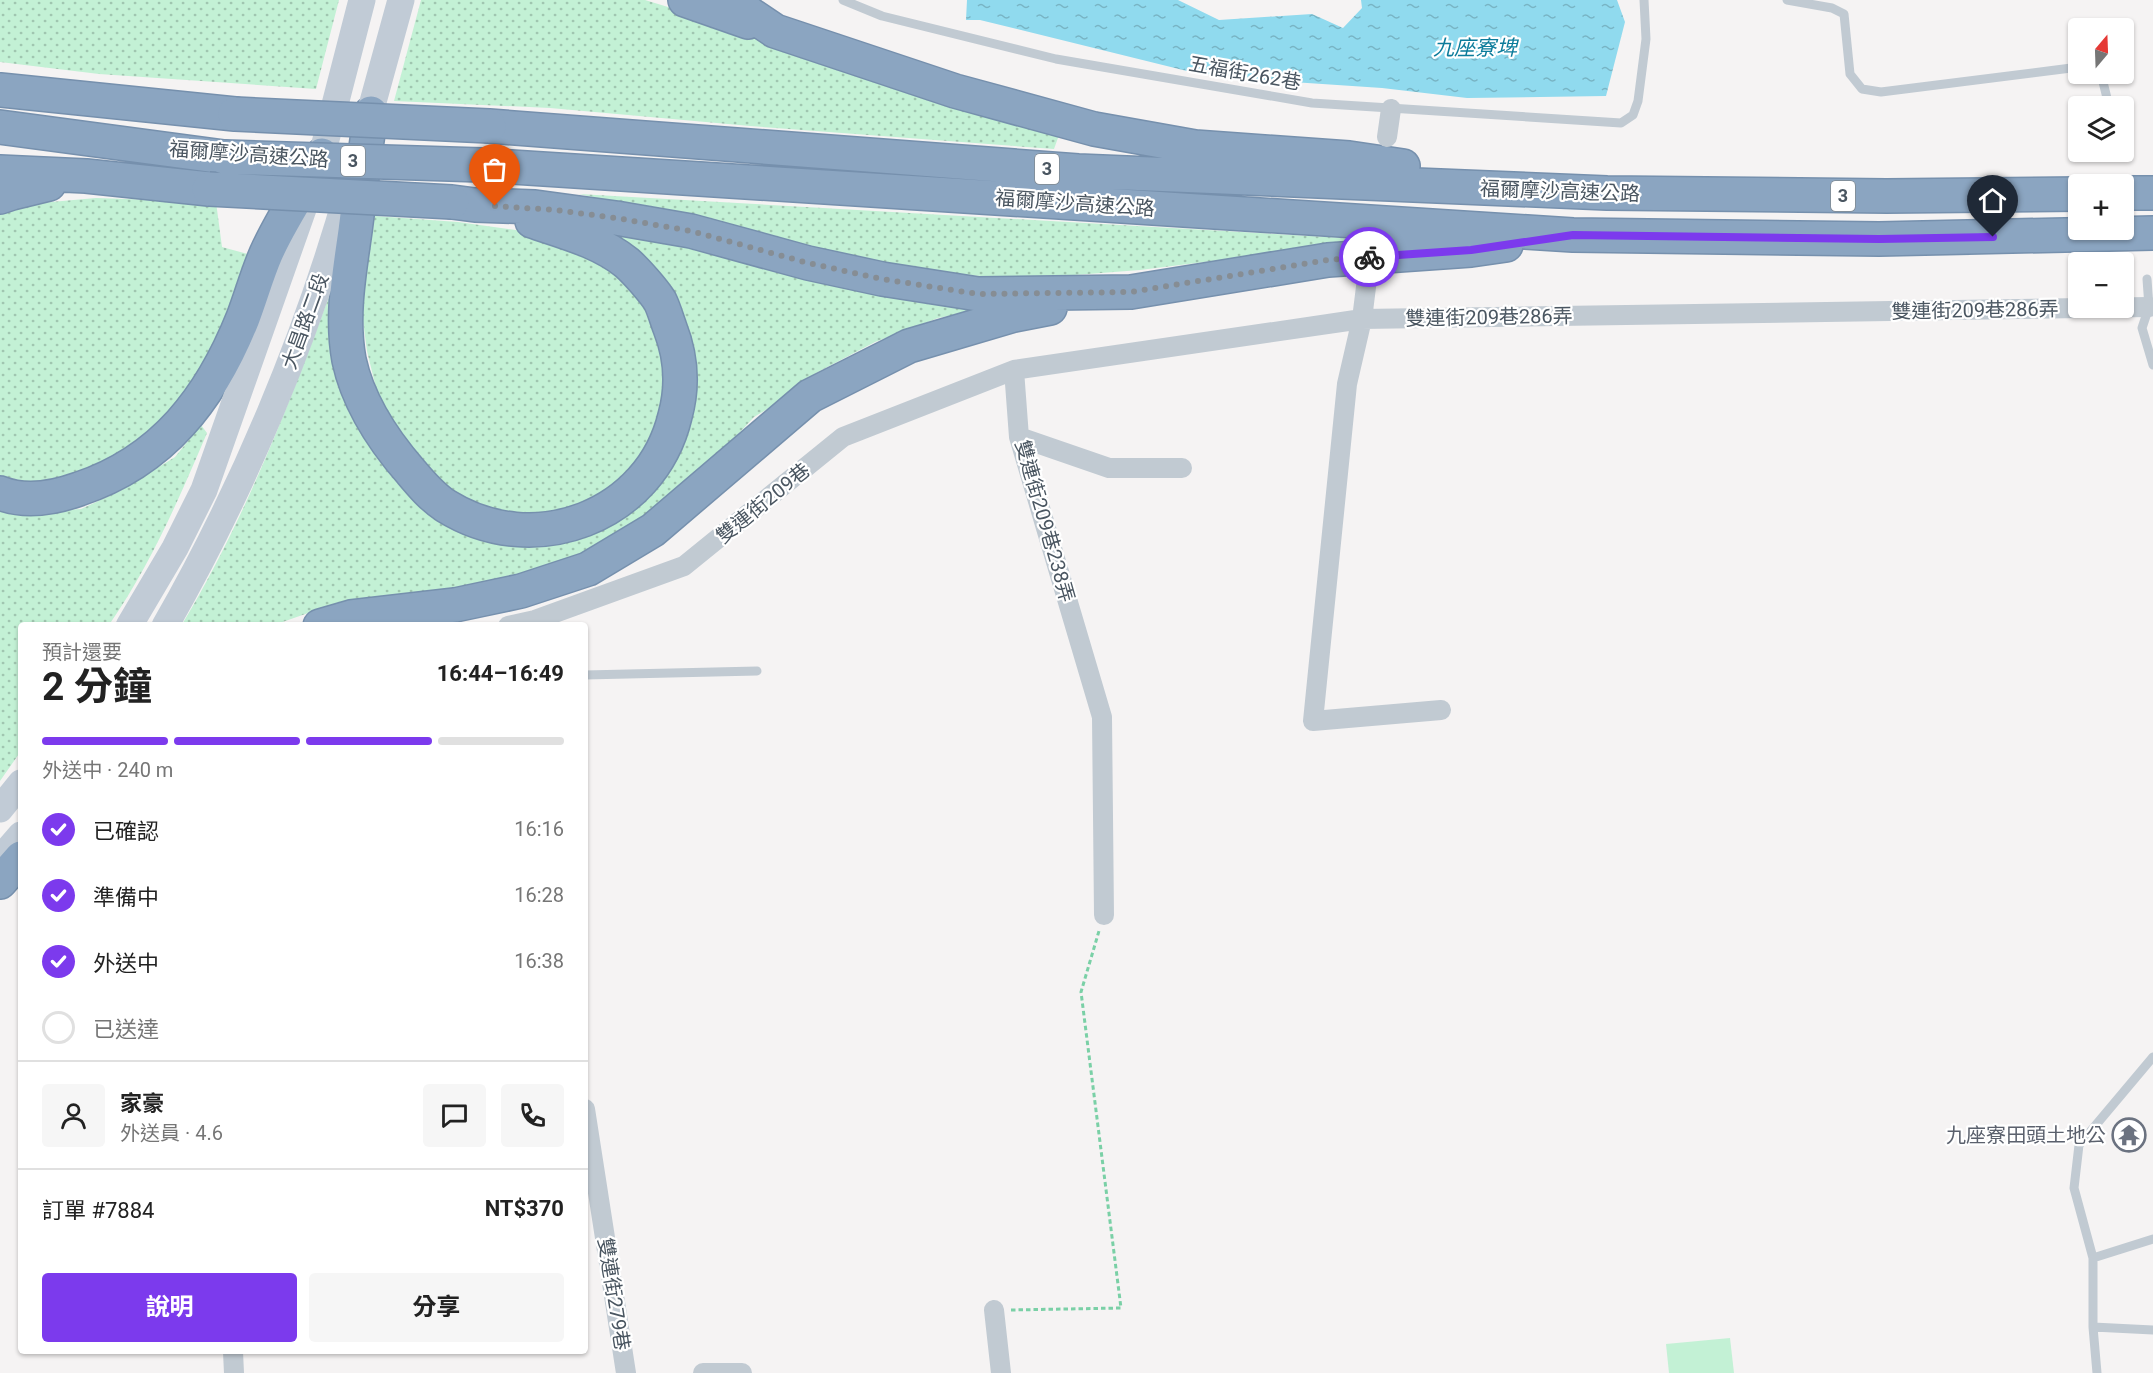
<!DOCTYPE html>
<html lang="zh-TW">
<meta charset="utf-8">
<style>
body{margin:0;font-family:Roboto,"Noto Sans TC",sans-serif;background:#f6f6f6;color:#222;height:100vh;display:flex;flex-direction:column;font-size:22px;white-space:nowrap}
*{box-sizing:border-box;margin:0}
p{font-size:20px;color:#767676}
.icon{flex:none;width:33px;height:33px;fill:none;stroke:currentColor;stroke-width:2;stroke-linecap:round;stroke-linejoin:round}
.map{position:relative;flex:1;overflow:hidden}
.side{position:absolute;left:18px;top:622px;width:570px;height:732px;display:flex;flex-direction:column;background:#fff;border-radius:6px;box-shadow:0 2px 4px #0004}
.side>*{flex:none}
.needle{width:39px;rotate:19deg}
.tools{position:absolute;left:2068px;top:18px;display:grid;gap:12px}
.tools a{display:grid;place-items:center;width:66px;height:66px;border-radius:6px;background:#fff;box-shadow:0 2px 4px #0004;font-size:30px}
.pin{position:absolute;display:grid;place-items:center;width:51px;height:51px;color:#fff;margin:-62px -26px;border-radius:50% 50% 50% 0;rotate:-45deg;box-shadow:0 0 6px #0007}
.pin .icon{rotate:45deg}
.courier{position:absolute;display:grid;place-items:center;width:60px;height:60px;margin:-30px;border:4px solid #7c3aed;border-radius:50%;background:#fff;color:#222;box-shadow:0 2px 8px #0007}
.headline em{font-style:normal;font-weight:700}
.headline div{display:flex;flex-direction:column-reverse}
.headline{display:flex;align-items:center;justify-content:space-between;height:102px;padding:0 24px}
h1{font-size:39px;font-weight:700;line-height:45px}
.bar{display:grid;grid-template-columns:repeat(4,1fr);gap:9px 6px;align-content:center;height:72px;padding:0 24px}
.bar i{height:8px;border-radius:4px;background:#e0e0e0}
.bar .active{background:#7c3aed}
.bar p{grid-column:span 4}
.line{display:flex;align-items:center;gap:15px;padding:0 24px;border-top:2px solid #e0e0e0}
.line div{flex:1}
.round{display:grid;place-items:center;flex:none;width:63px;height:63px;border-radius:6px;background:#f6f6f6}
ol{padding:0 24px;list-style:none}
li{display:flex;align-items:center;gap:18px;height:66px}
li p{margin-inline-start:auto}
li .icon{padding:6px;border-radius:50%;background:#7c3aed;color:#fff;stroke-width:4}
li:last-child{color:#767676}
li i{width:33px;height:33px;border:3px solid #e0e0e0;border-radius:50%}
.button{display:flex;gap:12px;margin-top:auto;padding:12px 24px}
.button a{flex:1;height:69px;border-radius:6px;background:#7c3aed;color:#fff;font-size:24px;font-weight:700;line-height:69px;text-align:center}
.button a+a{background:#f6f6f6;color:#222}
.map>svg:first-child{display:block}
.grass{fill:url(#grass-dots)}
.park{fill:#c3f1d5}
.water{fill:url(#water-ripples)}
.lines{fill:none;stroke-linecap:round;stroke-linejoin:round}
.motorway-casing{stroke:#7690ad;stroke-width:36}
.path{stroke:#7ad0a6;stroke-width:3;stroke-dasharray:4.5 3;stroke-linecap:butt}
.service{stroke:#c1cad2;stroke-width:9}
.minor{stroke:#c1cad2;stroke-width:20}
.secondary{stroke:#c1cbd6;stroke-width:27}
.motorway{stroke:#8ba5c1;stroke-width:33}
.motorway-bridge-casing{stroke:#7690ad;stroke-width:36;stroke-linecap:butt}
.motorway-bridge{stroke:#8ba5c1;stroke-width:33}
.done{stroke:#868d94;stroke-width:6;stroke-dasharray:0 10.8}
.route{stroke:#7c3aed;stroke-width:8}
.labels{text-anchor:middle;stroke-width:4.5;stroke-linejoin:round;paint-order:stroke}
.shield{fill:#fff;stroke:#808990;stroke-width:1.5}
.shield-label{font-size:18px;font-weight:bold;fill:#4a5661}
.street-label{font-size:20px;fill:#4a5661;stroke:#fff}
.worship-label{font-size:20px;fill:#5b616d;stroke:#fff;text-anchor:end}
.water-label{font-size:21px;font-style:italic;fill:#0c7c9b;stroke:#fff}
</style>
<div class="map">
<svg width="2153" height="1373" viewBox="0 0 2153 1373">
<defs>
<pattern id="grass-dots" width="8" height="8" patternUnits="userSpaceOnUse" patternTransform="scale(1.5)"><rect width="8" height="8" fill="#c3f1d5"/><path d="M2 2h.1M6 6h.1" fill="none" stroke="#a0c6b0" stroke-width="1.8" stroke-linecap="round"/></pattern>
<pattern id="water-ripples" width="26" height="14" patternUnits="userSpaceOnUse" patternTransform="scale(1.5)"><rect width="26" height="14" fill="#90daee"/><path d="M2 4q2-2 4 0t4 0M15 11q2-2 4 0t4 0" fill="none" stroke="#78b4c4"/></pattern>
</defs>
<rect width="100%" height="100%" fill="#f5f3f3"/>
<path class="grass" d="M 0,0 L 339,0 L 316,89 L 99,74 L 0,62 Z
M 421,0 L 645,0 L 822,54 L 1059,135 L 1054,149 L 750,126 L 550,108 L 394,101 Z
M 579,194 L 1363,239 L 1285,252 L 1140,270 L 1075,275 L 1009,277 L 955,275 L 902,269 Z
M 96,198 L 216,202 L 222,247 L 255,256 L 221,337 L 189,395 L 129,454 L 84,472 L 29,483 L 0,475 L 0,209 L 51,202 Z
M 375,216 L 458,222 L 516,230 L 572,246 L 618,273 L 646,302 L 669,379 L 661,424 L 642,460 L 615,487 L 578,510 L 538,518 L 493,512 L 461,498 L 434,479 L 391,425 L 378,396 L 367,351 L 361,306 L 364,250 Z
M 606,232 L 668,243 L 722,256 L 1005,305 L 938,318 L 875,342 L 816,373 L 779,402 L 754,417 L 717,457 L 664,508 L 580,561 L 448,590 L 386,596 L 311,612 L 274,625 L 181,626 C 247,517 292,396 336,278 L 412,497 L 585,536 L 692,398 Z
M 201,425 L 207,433 C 179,499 150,566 109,625 L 21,626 L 21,751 L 0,781 L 0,504 L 35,512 L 81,509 L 120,491 L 175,457 Z"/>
<path class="park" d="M 1730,1338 L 1734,1373 L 1669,1373 L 1666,1344 Z"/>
<path class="water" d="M 967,0 L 1178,0 L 1219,20 L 1312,14 L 1343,28 L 1362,8 L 1361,0 L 1617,0 L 1625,22 L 1606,96 L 1467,98 L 1382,88 L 1235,78 L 1187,71 L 980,20 L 966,20 Z"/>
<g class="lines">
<g class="motorway-casing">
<path id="motorway" d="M 685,0 L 748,22
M 729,0 L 775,31 L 955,91 L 1094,129 L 1195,147 L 1349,158 L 1403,166
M 0,90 L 235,114
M 371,113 C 365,152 360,192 355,231 C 349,274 341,317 349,360 C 358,402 383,440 411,472 C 421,484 432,497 446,506 C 534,561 651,517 675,416 C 683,387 681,356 670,328 C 667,320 664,309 660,301 C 653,290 636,271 627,263 C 600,241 564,232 532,221
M 489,126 L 1078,171 L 1607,193 L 1887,196 L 2079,194
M 0,127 L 224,157
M 482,165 L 1573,235 L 1879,239 L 2153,233
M 0,172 L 86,176 L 209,189
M 2124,193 L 2153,193
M 0,197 L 12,193 L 49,184
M 452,202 L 475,205 L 535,207 L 616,218 L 691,231 L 808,263 L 882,279 L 978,294 L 1131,292 L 1328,260 L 1471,250 L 1506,245
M 0,493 C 25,503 54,498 79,489 C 163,461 211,398 243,318 C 251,297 257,275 266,254 C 281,220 303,188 322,155
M 320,626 L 351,617 L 455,605 L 521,591 L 588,569 L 653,530 L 810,396 L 909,346 L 1014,315 L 1050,308
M 0,882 L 21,858"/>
</g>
<path class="path" d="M 1011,1310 L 1121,1308 L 1081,992 L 1099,931"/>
<path class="service" d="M 843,0 L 882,16 L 1056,59 L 1312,103 L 1621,123 L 1633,115 L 1638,101 L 1646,39 L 1644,0
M 1787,0 L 1832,8 L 1844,14 L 1850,74 L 1862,89 L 1881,92 L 2079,67
M 2101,74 L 2109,106
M 2120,152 L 2121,154
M 2147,279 L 2149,307 L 2142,328 L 2153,365
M 585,675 L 757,671
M 2093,1258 L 2153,1239
M 2093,1327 L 2153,1330
M 2097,1373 L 2093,1327 L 2093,1258 L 2074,1188 L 2079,1145 L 2153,1057"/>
<path class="minor" d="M 1387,137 L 1391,109
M 1019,437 L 1109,468 L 1182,468
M 508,626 L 535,620 L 684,566 L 843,437 L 1014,370
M 1441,710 L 1313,721 L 1347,384 L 1362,319 L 2149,307
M 1104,915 L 1102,717 L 1019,437 L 1014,370 L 1362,319 L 1367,279
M 585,1109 L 626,1373
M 994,1310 L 1001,1373
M 233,1352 L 234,1373
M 703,1373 L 742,1373"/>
<path class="secondary" d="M 365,131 L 401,0
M 129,626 L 175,548 L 204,490 L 322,155 L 362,0
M 165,626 C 242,492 307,337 349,188
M 0,809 L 21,783
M 0,859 L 21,835"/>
<use href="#motorway" class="motorway"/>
<g class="motorway-bridge-casing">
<path id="motorway-bridge" d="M 235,114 L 489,126
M 224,157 L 482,165
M 209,189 L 452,202"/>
</g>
<use href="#motorway-bridge" class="motorway-bridge"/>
</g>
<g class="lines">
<path class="done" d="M 495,206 L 555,210 L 616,218 L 691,231 L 808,263 L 882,279 L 978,294 L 1131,292 L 1328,260 L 1369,257"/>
<path class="route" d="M 1369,257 L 1471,250 L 1573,235 L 1879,239 L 1993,237"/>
</g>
<defs>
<g id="temple-ring" transform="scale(1.725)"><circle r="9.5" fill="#fff" stroke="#6b7280" stroke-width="1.5"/><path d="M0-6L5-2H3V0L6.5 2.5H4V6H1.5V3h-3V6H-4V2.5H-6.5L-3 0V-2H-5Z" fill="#6b7280"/></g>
</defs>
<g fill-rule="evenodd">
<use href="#temple-ring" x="2129" y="1135"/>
</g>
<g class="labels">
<g class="shield">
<rect x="341" y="146" width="24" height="30" rx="4.5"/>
<rect x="1035" y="154" width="24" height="30" rx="4.5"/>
<rect x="1831" y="181" width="24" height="30" rx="4.5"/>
</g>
<g class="shield-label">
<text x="353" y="167">3</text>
<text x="1047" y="175">3</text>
<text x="1843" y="202">3</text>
</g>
<g class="street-label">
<text transform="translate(1245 73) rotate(10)" y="7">五福街262巷</text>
<text transform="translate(249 154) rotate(4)" y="7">福爾摩沙高速公路</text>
<text transform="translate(1560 191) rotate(2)" y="7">福爾摩沙高速公路</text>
<text transform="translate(1075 203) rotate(4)" y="7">福爾摩沙高速公路</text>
<text transform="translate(1975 310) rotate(-1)" y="7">雙連街209巷286弄</text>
<text transform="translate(1489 317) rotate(-1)" y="7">雙連街209巷286弄</text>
<text transform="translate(305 321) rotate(-70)" y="7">大昌路二段</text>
<text transform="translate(763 503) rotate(-39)" y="7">雙連街209巷</text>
<text transform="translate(1045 521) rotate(74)" y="7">雙連街209巷238弄</text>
<text transform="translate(614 1294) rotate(81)" y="7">雙連街279巷</text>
</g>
<g class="worship-label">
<text x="2106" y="1142">九座寮田頭土地公</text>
</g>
<g class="water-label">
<text x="1475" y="55">九座寮埤</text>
</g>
</g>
</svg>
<div class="tools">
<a><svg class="needle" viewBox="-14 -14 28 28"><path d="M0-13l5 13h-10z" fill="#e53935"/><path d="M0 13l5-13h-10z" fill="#767676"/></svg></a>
<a><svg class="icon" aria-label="layers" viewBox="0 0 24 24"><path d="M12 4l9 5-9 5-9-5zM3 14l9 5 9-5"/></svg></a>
<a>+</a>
<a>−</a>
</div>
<div class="pin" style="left:495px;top:206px;background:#ea580c"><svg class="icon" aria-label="bag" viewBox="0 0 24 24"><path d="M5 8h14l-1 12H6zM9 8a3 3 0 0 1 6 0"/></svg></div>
<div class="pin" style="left:1993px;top:237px;background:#1f2937"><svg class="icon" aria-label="home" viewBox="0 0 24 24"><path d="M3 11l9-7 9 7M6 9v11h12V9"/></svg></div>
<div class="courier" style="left:1369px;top:257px"><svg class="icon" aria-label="bike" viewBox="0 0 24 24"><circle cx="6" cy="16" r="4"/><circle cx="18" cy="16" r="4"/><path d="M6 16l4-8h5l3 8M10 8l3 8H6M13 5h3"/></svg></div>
<section class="side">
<div class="headline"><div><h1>2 分鐘</h1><p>預計還要</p></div><em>16:44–16:49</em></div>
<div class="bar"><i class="active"></i><i class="active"></i><i class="active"></i><i></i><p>外送中 · 240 m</p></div>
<ol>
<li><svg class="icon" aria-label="check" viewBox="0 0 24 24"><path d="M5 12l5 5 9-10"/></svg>已確認<p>16:16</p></li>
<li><svg class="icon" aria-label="check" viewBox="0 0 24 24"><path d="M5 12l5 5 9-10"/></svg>準備中<p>16:28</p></li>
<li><svg class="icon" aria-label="check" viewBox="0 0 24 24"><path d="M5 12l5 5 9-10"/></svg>外送中<p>16:38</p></li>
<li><i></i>已送達</li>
</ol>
<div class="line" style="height:108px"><a class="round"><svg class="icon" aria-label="person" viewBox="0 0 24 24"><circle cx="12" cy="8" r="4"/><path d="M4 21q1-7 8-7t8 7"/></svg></a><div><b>家豪</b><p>外送員 · 4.6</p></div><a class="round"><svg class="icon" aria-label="chat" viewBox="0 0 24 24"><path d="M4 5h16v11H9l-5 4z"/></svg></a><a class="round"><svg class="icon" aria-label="phone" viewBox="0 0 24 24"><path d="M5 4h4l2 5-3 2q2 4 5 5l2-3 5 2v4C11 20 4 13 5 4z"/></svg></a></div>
<div class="line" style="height:78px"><div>訂單 #7884</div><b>NT$370</b></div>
<div class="button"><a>說明</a><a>分享</a></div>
</section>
</div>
